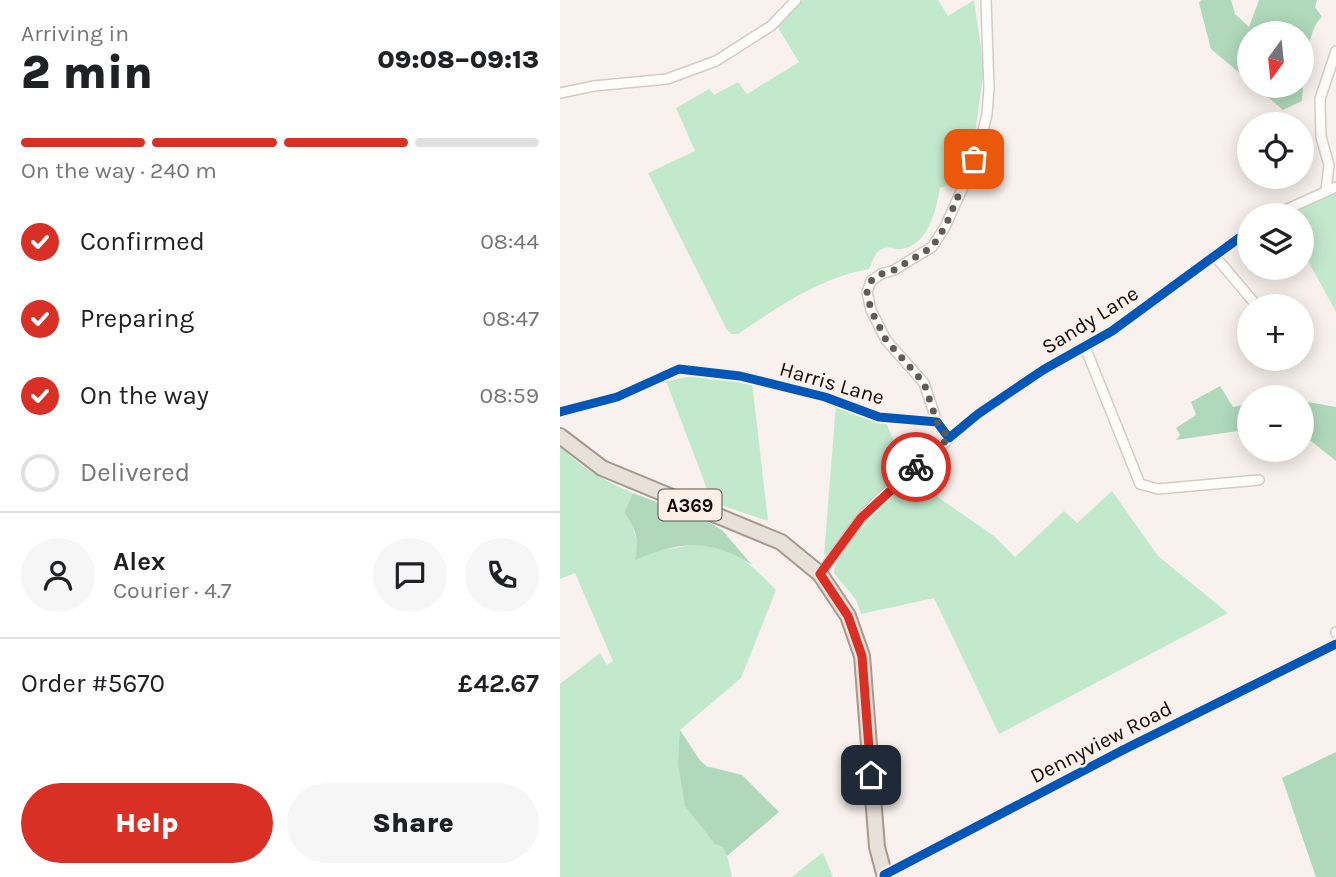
<!DOCTYPE html>
<meta charset="utf-8">
<style>
body{margin:0;font-family:Karla,sans-serif;background:#f6f6f6;color:#202124;height:100vh;display:flex;flex-direction:column;font-size:26px;white-space:nowrap}
*{box-sizing:border-box;margin:0}
p{font-size:23px;color:#757577}
.icon{flex:none;width:38px;height:38px;fill:none;stroke:currentColor;stroke-width:2;stroke-linecap:round;stroke-linejoin:round}
.map{position:relative;flex:1;overflow:hidden}
.drawer{display:flex;flex-direction:column;background:#fff;width:560px}
.drawer>*{flex:none}
.needle{width:46px;rotate:195deg}
.fabs{position:absolute;left:677px;top:21px;display:grid;gap:14px}
.fabs a{display:grid;place-items:center;width:77px;height:77px;border-radius:50%;background:#fff;box-shadow:0 4px 18px #0003;font-size:35px}
.pin{position:absolute;display:grid;place-items:center;width:60px;height:60px;color:#fff;margin:-30px;border-radius:14px;box-shadow:0 4px 10px #0006}
.courier{position:absolute;display:grid;place-items:center;width:70px;height:70px;margin:-35px;border:5px solid #d93025;border-radius:50%;background:#fff;color:#222;box-shadow:0 2px 9px #0007}
.head em{font-style:normal;font-weight:800}
.head div{display:flex;flex-direction:column-reverse}
.head{display:flex;align-items:center;justify-content:space-between;height:119px;padding:0 21px}
h1{font-size:46px;font-weight:800;line-height:52px}
.bar{display:grid;grid-template-columns:repeat(4,1fr);gap:10px 7px;align-content:center;height:84px;padding:0 21px}
.bar i{height:9px;border-radius:5px;background:#e0e0e0}
.bar .current{background:#d93025}
.bar p{grid-column:span 4}
.line{display:flex;align-items:center;gap:18px;padding:0 21px;border-top:2px solid #e0e0e0}
.line div{flex:1}
.round{display:grid;place-items:center;flex:none;width:74px;height:74px;border-radius:37px;background:#f6f6f6}
ol{padding:0 21px;list-style:none}
li{display:flex;align-items:center;gap:21px;height:77px}
li p{margin-inline-start:auto}
li .icon{padding:7px;border-radius:50%;background:#d93025;color:#fff;stroke-width:4}
li:last-child{color:#757577}
li i{width:38px;height:38px;border:4px solid #e0e0e0;border-radius:50%}
.primary-button{display:flex;gap:14px;margin-top:auto;padding:14px 21px}
.primary-button a{flex:1;height:80px;border-radius:42px;background:#d93025;color:#fff;font-size:28px;font-weight:800;line-height:80px;text-align:center}
.primary-button a+a{background:#f6f6f6;color:#202124}
main{display:flex;flex:1;min-height:0}
.map>svg:first-child{display:block}
.green{fill:#c3e9cd}
.forest{fill:#b0d9bc}
.lines{fill:none;stroke-linecap:round;stroke-linejoin:round}
.minor-casing{stroke:#d4cbc6;stroke-width:12}
.primary-casing{stroke:#a7998c;stroke-width:18}
.minor{stroke:#fefdfc;stroke-width:9}
.primary{stroke:#e8e1da;stroke-width:14}
.cycleway-casing{stroke:#fcf0e9;stroke-width:13}
.cycleway{stroke:#0057b8;stroke-width:9}
.done{stroke:#625a56;stroke-width:7;stroke-dasharray:0 12.6}
.route{stroke:#d93025;stroke-width:9}
.labels{text-anchor:middle;stroke-width:5;stroke-linejoin:round;paint-order:stroke}
.shield{fill:#fcf0e9;stroke:#584e49;stroke-width:2}
.shield-label{font-size:19px;font-weight:bold;fill:#120904}
.street-label{font-size:21px;fill:#120904;stroke:#fcf0e9}
</style>
<main>
<section class="drawer">
<div class="head"><div><h1>2 min</h1><p>Arriving in</p></div><em>09:08–09:13</em></div>
<div class="bar"><i class="current"></i><i class="current"></i><i class="current"></i><i></i><p>On the way · 240 m</p></div>
<ol>
<li><svg class="icon" aria-label="check" viewBox="0 0 24 24"><path d="M5 12l5 5 9-10"/></svg>Confirmed<p>08:44</p></li>
<li><svg class="icon" aria-label="check" viewBox="0 0 24 24"><path d="M5 12l5 5 9-10"/></svg>Preparing<p>08:47</p></li>
<li><svg class="icon" aria-label="check" viewBox="0 0 24 24"><path d="M5 12l5 5 9-10"/></svg>On the way<p>08:59</p></li>
<li><i></i>Delivered</li>
</ol>
<div class="line" style="height:126px"><a class="round"><svg class="icon" aria-label="person" viewBox="0 0 24 24"><circle cx="12" cy="8" r="4"/><path d="M4 21q1-7 8-7t8 7"/></svg></a><div><b>Alex</b><p>Courier · 4.7</p></div><a class="round"><svg class="icon" aria-label="chat" viewBox="0 0 24 24"><path d="M4 5h16v11H9l-5 4z"/></svg></a><a class="round"><svg class="icon" aria-label="phone" viewBox="0 0 24 24"><path d="M5 4h4l2 5-3 2q2 4 5 5l2-3 5 2v4C11 20 4 13 5 4z"/></svg></a></div>
<div class="line" style="height:91px"><div>Order #5670</div><b>£42.67</b></div>
<div class="primary-button"><a>Help</a><a>Share</a></div>
</section>
<div class="map">
<svg width="776" height="877" viewBox="0 0 776 877">
<rect width="100%" height="100%" fill="#f8f1ed"/>
<path class="green" d="M 243,0 L 378,0 L 388,16 L 414,0 L 424,69 L 416,127 L 397,182 L 380,188 C 376,210 369,244 342,249 C 336,250 330,246 325,248 C 315,250 313,261 309,269 C 260,278 219,306 178,334 L 172,334 L 167,330 L 88,173 L 135,151 L 116,108 L 149,89 L 154,95 L 178,82 L 187,94 L 239,62 L 217,26 Z
M 776,192 L 776,312 L 742,250 L 742,215 L 724,215 Z
M 154,376 L 192,382 L 208,521 L 152,502 L 106,381 L 128,377 Z
M 276,404 L 325,420 L 346,470 L 315,497 L 268,554 L 264,555 Z
M 0,446 C 21,468 45,481 73,493 L 64,513 L 73,524 L 78,548 C 100,553 111,548 132,545 C 168,540 194,567 216,590 L 181,678 L 120,730 L 167,856 L 172,877 L 0,877 L 0,684 L 40,653 L 47,665 L 53,661 L 15,573 L 0,579 Z
M 350,478 L 434,536 L 455,557 L 504,511 L 517,523 L 552,491 L 598,556 L 668,613 L 439,734 L 374,598 L 301,614 L 296,600 L 274,573 C 274,551 333,496 350,478 Z
M 263,853 L 273,877 L 232,877 L 262,853 Z"/>
<path class="forest" d="M 641,0 L 671,0 L 675,14 L 689,27 L 699,0 L 757,0 L 755,7 L 762,17 C 746,29 744,82 742,101 L 723,110 L 695,86 L 742,86 L 742,33 L 690,33 L 689,81 L 651,49 L 639,3 Z
M 660,386 L 673,407 L 689,404 L 689,435 L 685,430 L 616,440 L 620,435 L 616,428 L 636,415 L 631,402 Z
M 742,401 L 776,407 L 776,461 L 742,434 Z
M 73,493 L 148,522 L 162,530 L 192,565 C 151,538 119,541 75,560 C 79,541 77,528 64,513 Z
M 120,730 L 139,759 L 146,766 L 182,775 L 219,812 L 167,856 L 163,847 L 155,844 L 125,806 L 118,764 Z
M 776,752 L 776,877 L 756,877 L 722,778 Z"/>
<g class="lines">
<g class="minor-casing">
<path id="minor" d="M 0,93 L 34,86 L 107,79 L 156,61 L 211,26 L 236,0
M 766,191 L 769,165 L 761,137 L 760,99 L 776,51
M 714,215 L 776,187
M 654,255 L 697,306
M 525,347 L 580,484 L 598,489 L 699,480
M 0,412 L 57,397 L 119,369 L 180,376 L 265,397 L 319,417 L 377,422
M 389,438 L 377,422 L 364,383 L 326,340 L 311,310 L 307,292 L 311,281 L 321,274 L 334,270 L 372,247 L 385,227 L 408,176 L 420,143 L 427,114 L 429,88 L 426,0
M 260,574 L 301,518 L 317,501 L 418,414 L 483,370 L 552,331 L 690,230
M 776,632 L 776,633
M 324,875 L 563,750 L 776,644"/>
</g>
<g class="primary-casing">
<path id="primary" d="M 0,436 L 42,468 L 221,542 L 260,574 L 288,616 L 302,656 L 317,847 L 325,877"/>
</g>
<use href="#minor" class="minor"/>
<use href="#primary" class="primary"/>
<g class="cycleway-casing">
<path id="cycleway" d="M 0,412 L 57,397 L 119,369 L 180,376 L 265,397 L 319,417 L 377,422 L 389,438 L 418,414 L 483,370 L 552,331 L 690,230
M 324,875 L 563,750 L 776,644"/>
</g>
<use href="#cycleway" class="cycleway"/>
</g>
<g class="lines">
<path class="done" d="M 356,467 L 389,438 L 377,422 L 364,383 L 326,340 L 311,310 L 307,292 L 311,281 L 321,274 L 334,270 L 372,247 L 385,227 L 414,159"/>
<path class="route" d="M 311,775 L 302,656 L 288,616 L 260,574 L 301,518 L 356,467"/>
</g>
<g class="labels">
<rect class="shield" x="98.5" y="489.5" width="63" height="31" rx="5"/>
<g class="shield-label">
<text x="130" y="512">A369</text>
</g>
<g class="street-label">
<text transform="translate(530 320) rotate(-32)" y="7">Sandy Lane</text>
<text transform="translate(272 383) rotate(16)" y="7">Harris Lane</text>
<text transform="translate(541 742) rotate(-27)" y="7">Dennyview Road</text>
</g>
</g>
</svg>
<div class="fabs">
<a><svg class="needle" viewBox="-14 -14 28 28"><path d="M0-13l5 13h-10z" fill="#e53935"/><path d="M0 13l5-13h-10z" fill="#757577"/></svg></a>
<a><svg class="icon" aria-label="locate" viewBox="0 0 24 24"><circle cx="12" cy="12" r="6"/><path d="M12 2v4M12 18v4M2 12h4M18 12h4"/></svg></a>
<a><svg class="icon" aria-label="layers" viewBox="0 0 24 24"><path d="M12 4l9 5-9 5-9-5zM3 14l9 5 9-5"/></svg></a>
<a>+</a>
<a>−</a>
</div>
<div class="pin" style="left:414px;top:159px;background:#ea580c"><svg class="icon" aria-label="bag" viewBox="0 0 24 24"><path d="M5 8h14l-1 12H6zM9 8a3 3 0 0 1 6 0"/></svg></div>
<div class="pin" style="left:311px;top:775px;background:#1f2937"><svg class="icon" aria-label="home" viewBox="0 0 24 24"><path d="M3 11l9-7 9 7M6 9v11h12V9"/></svg></div>
<div class="courier" style="left:356px;top:467px"><svg class="icon" aria-label="bike" viewBox="0 0 24 24"><circle cx="6" cy="16" r="4"/><circle cx="18" cy="16" r="4"/><path d="M6 16l4-8h5l3 8M10 8l3 8H6M13 5h3"/></svg></div>
</div>
</main>
